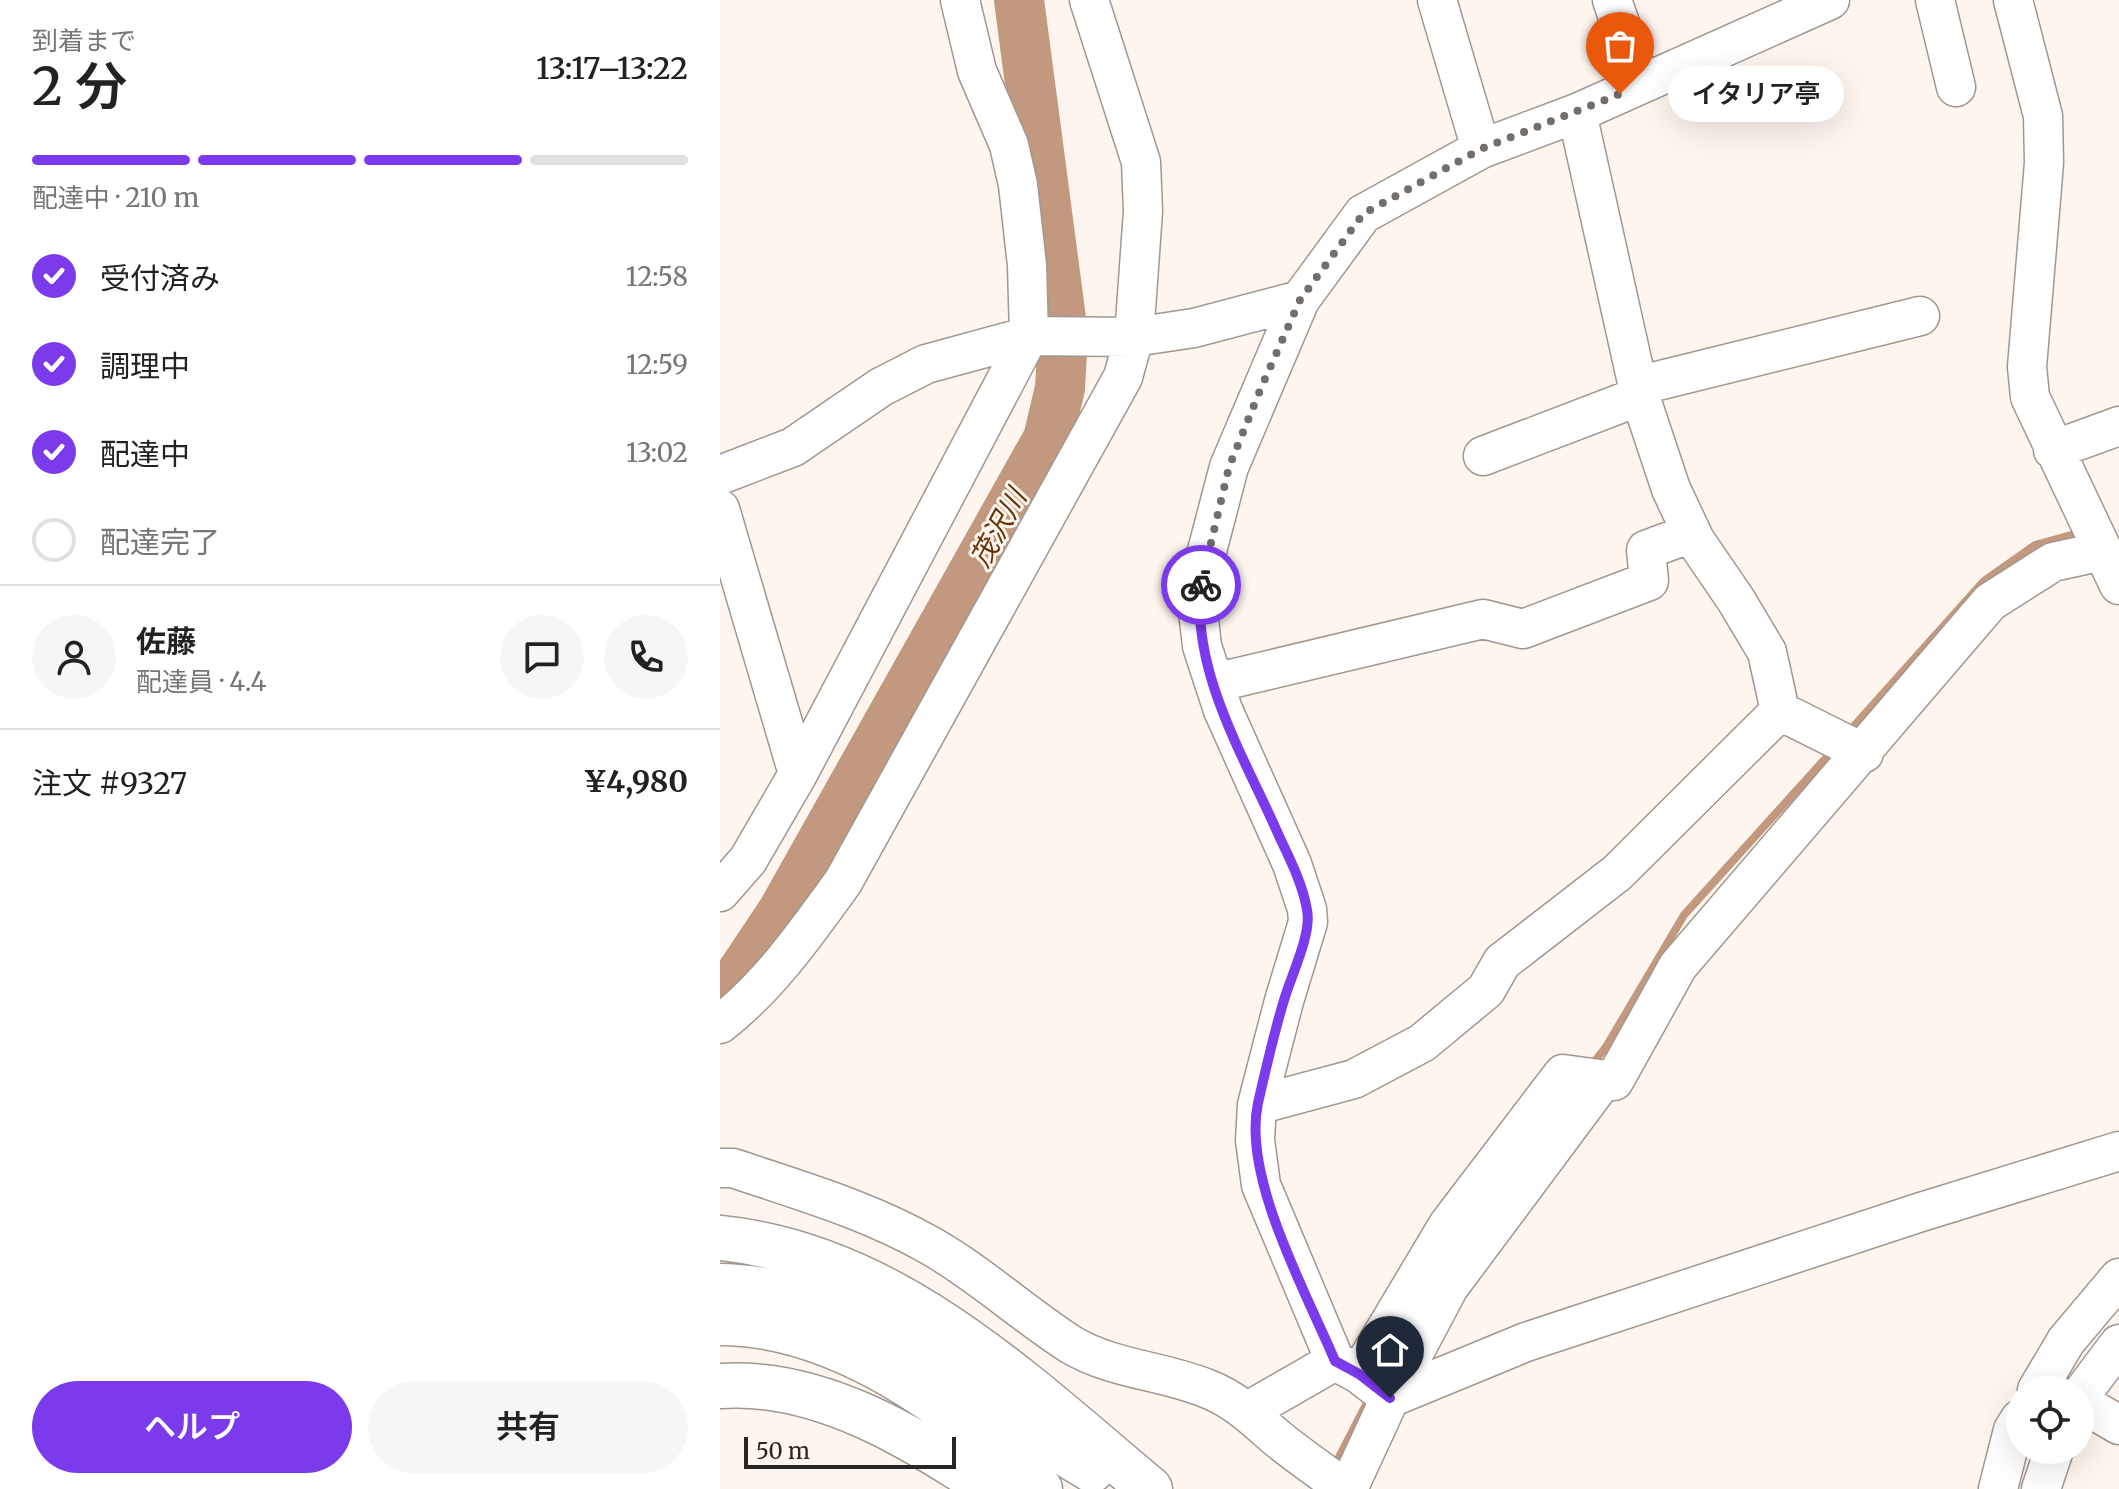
<!DOCTYPE html>
<html lang="ja">
<meta charset="utf-8">
<style>
body{margin:0;font-family:Merriweather,"Noto Sans JP",serif;background:#f6f6f6;color:#222;height:100vh;display:flex;flex-direction:column;font-size:30px;white-space:nowrap}
*{box-sizing:border-box;margin:0}
p{font-size:26px;color:#767676}
.icon{flex:none;width:44px;height:44px;fill:none;stroke:currentColor;stroke-width:2;stroke-linecap:round;stroke-linejoin:round}
.map{position:relative;flex:1;overflow:hidden}
.panel{display:flex;flex-direction:column;background:#fff;width:720px}
.panel>*{flex:none}
.tools{position:absolute;left:1286px;top:1376px;display:grid;gap:16px}
.tools a{display:grid;place-items:center;width:88px;height:88px;border-radius:50%;background:#fff;box-shadow:0 8px 32px #0002;font-size:40px}
.scale{position:absolute;left:24px;bottom:20px;width:212px;box-sizing:border-box;padding-left:8px;border:4px solid #292522;border-top:0;font-size:22px;line-height:28px;white-space:nowrap;color:#292522;-webkit-text-stroke:6px #fff5ef;paint-order:stroke}
.pin{position:absolute;display:grid;place-items:center;width:68px;height:68px;color:#fff;margin:-82px -34px;border-radius:50% 50% 50% 0;rotate:-45deg;box-shadow:0 0 8px #0007}
.pin .icon{rotate:45deg}
.courier{position:absolute;display:grid;place-items:center;width:80px;height:80px;margin:-40px;border:6px solid #7c3aed;border-radius:50%;background:#fff;color:#222;box-shadow:0 2px 10px #0007}
.bubble{position:absolute;height:56px;border-radius:28px;background:#fff;box-shadow:0 8px 32px #0002;font-size:26px;font-weight:600;line-height:56px;text-align:center}
.headline em{font-style:normal;font-weight:600}
.headline div{display:flex;flex-direction:column-reverse}
.headline{display:flex;align-items:center;justify-content:space-between;height:136px;padding:0 32px}
h1{font-size:52px;font-weight:600;line-height:60px}
.bar{display:grid;grid-template-columns:repeat(4,1fr);gap:12px 8px;align-content:center;height:96px;padding:0 32px}
.bar i{height:10px;border-radius:6px;background:#e0e0e0}
.bar .on{background:#7c3aed}
.bar p{grid-column:span 4}
.line{display:flex;align-items:center;gap:20px;padding:0 32px;border-top:2px solid #e0e0e0}
.line div{flex:1}
.round{display:grid;place-items:center;flex:none;width:84px;height:84px;border-radius:42px;background:#f6f6f6}
ol{padding:0 32px;list-style:none}
li{display:flex;align-items:center;gap:24px;height:88px}
li p{margin-inline-start:auto}
li .icon{padding:8px;border-radius:50%;background:#7c3aed;color:#fff;stroke-width:4}
li:last-child{color:#767676}
li i{width:44px;height:44px;border:4px solid #e0e0e0;border-radius:50%}
.cta{display:flex;gap:16px;margin-top:auto;padding:16px 32px}
.cta a{flex:1;height:92px;border-radius:48px;background:#7c3aed;color:#fff;font-size:32px;font-weight:600;line-height:92px;text-align:center}
.cta a+a{background:#f6f6f6;color:#222}
main{display:flex;flex:1;min-height:0}
.map>svg:first-child{display:block}
.lines{fill:none;stroke-linecap:round;stroke-linejoin:round}
.stream{stroke:#c2997e;stroke-width:8}
.river{stroke:#c2997e;stroke-width:50}
.minor-casing{stroke:#a19790;stroke-width:41}
.highway-casing{stroke:#a19790;stroke-width:47}
.minor{stroke:#fff;stroke-width:38}
.highway{stroke:#fff;stroke-width:44}
.done{stroke:#746e6a;stroke-width:8;stroke-dasharray:0 14.4}
.route{stroke:#7c3aed;stroke-width:10}
.labels{text-anchor:middle;stroke-width:6;stroke-linejoin:round;paint-order:stroke}
.water-label{font-size:28px;font-style:italic;fill:#663303;stroke:#fff5ef}
</style>
<main>
<section class="panel">
<div class="headline"><div><h1>2 分</h1><p>到着まで</p></div><em>13:17–13:22</em></div>
<div class="bar"><i class="on"></i><i class="on"></i><i class="on"></i><i></i><p>配達中 · 210 m</p></div>
<ol>
<li><svg class="icon" aria-label="check" viewBox="0 0 24 24"><path d="M5 12l5 5 9-10"/></svg>受付済み<p>12:58</p></li>
<li><svg class="icon" aria-label="check" viewBox="0 0 24 24"><path d="M5 12l5 5 9-10"/></svg>調理中<p>12:59</p></li>
<li><svg class="icon" aria-label="check" viewBox="0 0 24 24"><path d="M5 12l5 5 9-10"/></svg>配達中<p>13:02</p></li>
<li><i></i>配達完了</li>
</ol>
<div class="line" style="height:144px"><a class="round"><svg class="icon" aria-label="person" viewBox="0 0 24 24"><circle cx="12" cy="8" r="4"/><path d="M4 21q1-7 8-7t8 7"/></svg></a><div><b>佐藤</b><p>配達員 · 4.4</p></div><a class="round"><svg class="icon" aria-label="chat" viewBox="0 0 24 24"><path d="M4 5h16v11H9l-5 4z"/></svg></a><a class="round"><svg class="icon" aria-label="phone" viewBox="0 0 24 24"><path d="M5 4h4l2 5-3 2q2 4 5 5l2-3 5 2v4C11 20 4 13 5 4z"/></svg></a></div>
<div class="line" style="height:104px"><div>注文 #9327</div><b>¥4,980</b></div>
<div class="cta"><a>ヘルプ</a><a>共有</a></div>
</section>
<div class="map">
<svg width="1399" height="1489" viewBox="0 0 1399 1489">
<rect width="100%" height="100%" fill="#fff5ef"/>
<g class="lines">
<path class="stream" d="M 1126,735 L 1264,581 L 1315,545 L 1362,532
M 871,1066 L 886,1047 L 964,915 L 1115,748
M 619,1457 L 651,1395"/>
<path class="river" d="M 0,995 L 15,983 L 63,911 L 328,439 L 340,388 L 343,334 L 299,0"/>
<g class="minor-casing">
<path id="minor" d="M 717,0 L 761,149
M 892,0 L 921,84
M 1215,0 L 1236,87
M 1293,0 L 1323,116 L 1324,163 L 1307,367 L 1310,397 L 1399,585
M 857,113 L 920,396 L 951,489 L 975,540 L 1016,600 L 1047,652 L 1060,711
M 580,300 L 509,467 L 487,551 L 478,611 L 482,646 L 503,710 L 572,864 L 587,909 L 588,922 L 564,1001 L 537,1105 L 535,1140 L 541,1185 L 615,1361 L 639,1374 L 670,1398 L 806,1342 L 1201,1212 L 1399,1151
M 917,386 L 1200,316
M 1333,450 L 1399,426
M 763,456 L 920,396
M 0,475 L 73,447 L 161,387 L 206,364 L 309,336 L 414,337 L 474,328 L 580,300 L 643,214 L 761,149 L 857,113 L 1110,0
M 0,509 L 78,774
M 494,683 L 763,619 L 803,629 L 929,581 L 926,550 L 971,533
M 0,892 L 28,860 L 78,774 L 309,336 L 307,265 L 298,185 L 289,145 L 257,71 L 240,0
M 0,1024 C 50,985 86,933 123,882 L 403,377 L 414,337 L 423,211 L 421,162 L 369,0
M 537,1105 L 634,1079 L 702,1043 L 766,990 L 782,962 L 897,873 L 1060,711 L 1144,753
M 0,1168 L 13,1168 C 81,1191 148,1210 211,1246 C 260,1274 302,1313 350,1344 C 393,1370 442,1370 488,1389 C 516,1400 535,1419 557,1438 C 579,1456 603,1472 625,1489
M 639,1374 L 728,1225 L 843,1074 L 894,1081 L 958,966 L 1270,602 L 1333,562 L 1383,551
M 1317,1390 L 1346,1341 L 1399,1278
M 1360,1396 L 1399,1344
M 1360,1402 L 1399,1425
M 528,1411 L 615,1361
M 628,1489 L 670,1398 L 729,1287 L 884,1079
M 1278,1489 L 1293,1430 L 1300,1419
M 1321,1489 L 1334,1450"/>
</g>
<g class="highway-casing">
<path id="highway" d="M 0,1238 C 173,1255 303,1383 430,1489
M 0,1286 C 66,1287 139,1314 196,1348 C 232,1368 263,1395 295,1420 C 319,1439 346,1454 372,1470
M 0,1323 C 120,1323 237,1410 320,1489
M 0,1386 C 98,1379 193,1437 271,1489"/>
</g>
<use href="#minor" class="minor"/>
<use href="#highway" class="highway"/>
</g>
<g class="lines">
<path class="done" d="M 481,585 L 509,467 L 541,388 L 580,300 L 643,214 L 761,149 L 900,94"/>
<path class="route" d="M 481,585 C 471,672 525,758 559,836 C 570,859 583,885 587,910 C 592,933 572,974 565,997 C 554,1032 546,1068 538,1103 C 522,1177 586,1292 615,1361 L 639,1374 L 670,1398"/>
</g>
<g class="labels">
<g class="water-label">
<text transform="translate(278 528) rotate(-61)" y="10">茂沢川</text>
</g>
</g>
</svg>
<div class="tools">
<a><svg class="icon" aria-label="locate" viewBox="0 0 24 24"><circle cx="12" cy="12" r="6"/><path d="M12 2v4M12 18v4M2 12h4M18 12h4"/></svg></a>
</div>
<div class="scale">50 m</div>
<div class="pin" style="left:900px;top:94px;background:#ea580c"><svg class="icon" aria-label="bag" viewBox="0 0 24 24"><path d="M5 8h14l-1 12H6zM9 8a3 3 0 0 1 6 0"/></svg></div>
<div class="pin" style="left:670px;top:1398px;background:#1f2937"><svg class="icon" aria-label="home" viewBox="0 0 24 24"><path d="M3 11l9-7 9 7M6 9v11h12V9"/></svg></div>
<div class="courier" style="left:481px;top:585px"><svg class="icon" aria-label="bike" viewBox="0 0 24 24"><circle cx="6" cy="16" r="4"/><circle cx="18" cy="16" r="4"/><path d="M6 16l4-8h5l3 8M10 8l3 8H6M13 5h3"/></svg></div>
<div class="bubble" style="left:948px;top:66px;width:176px">イタリア亭</div>
</div>
</main>
